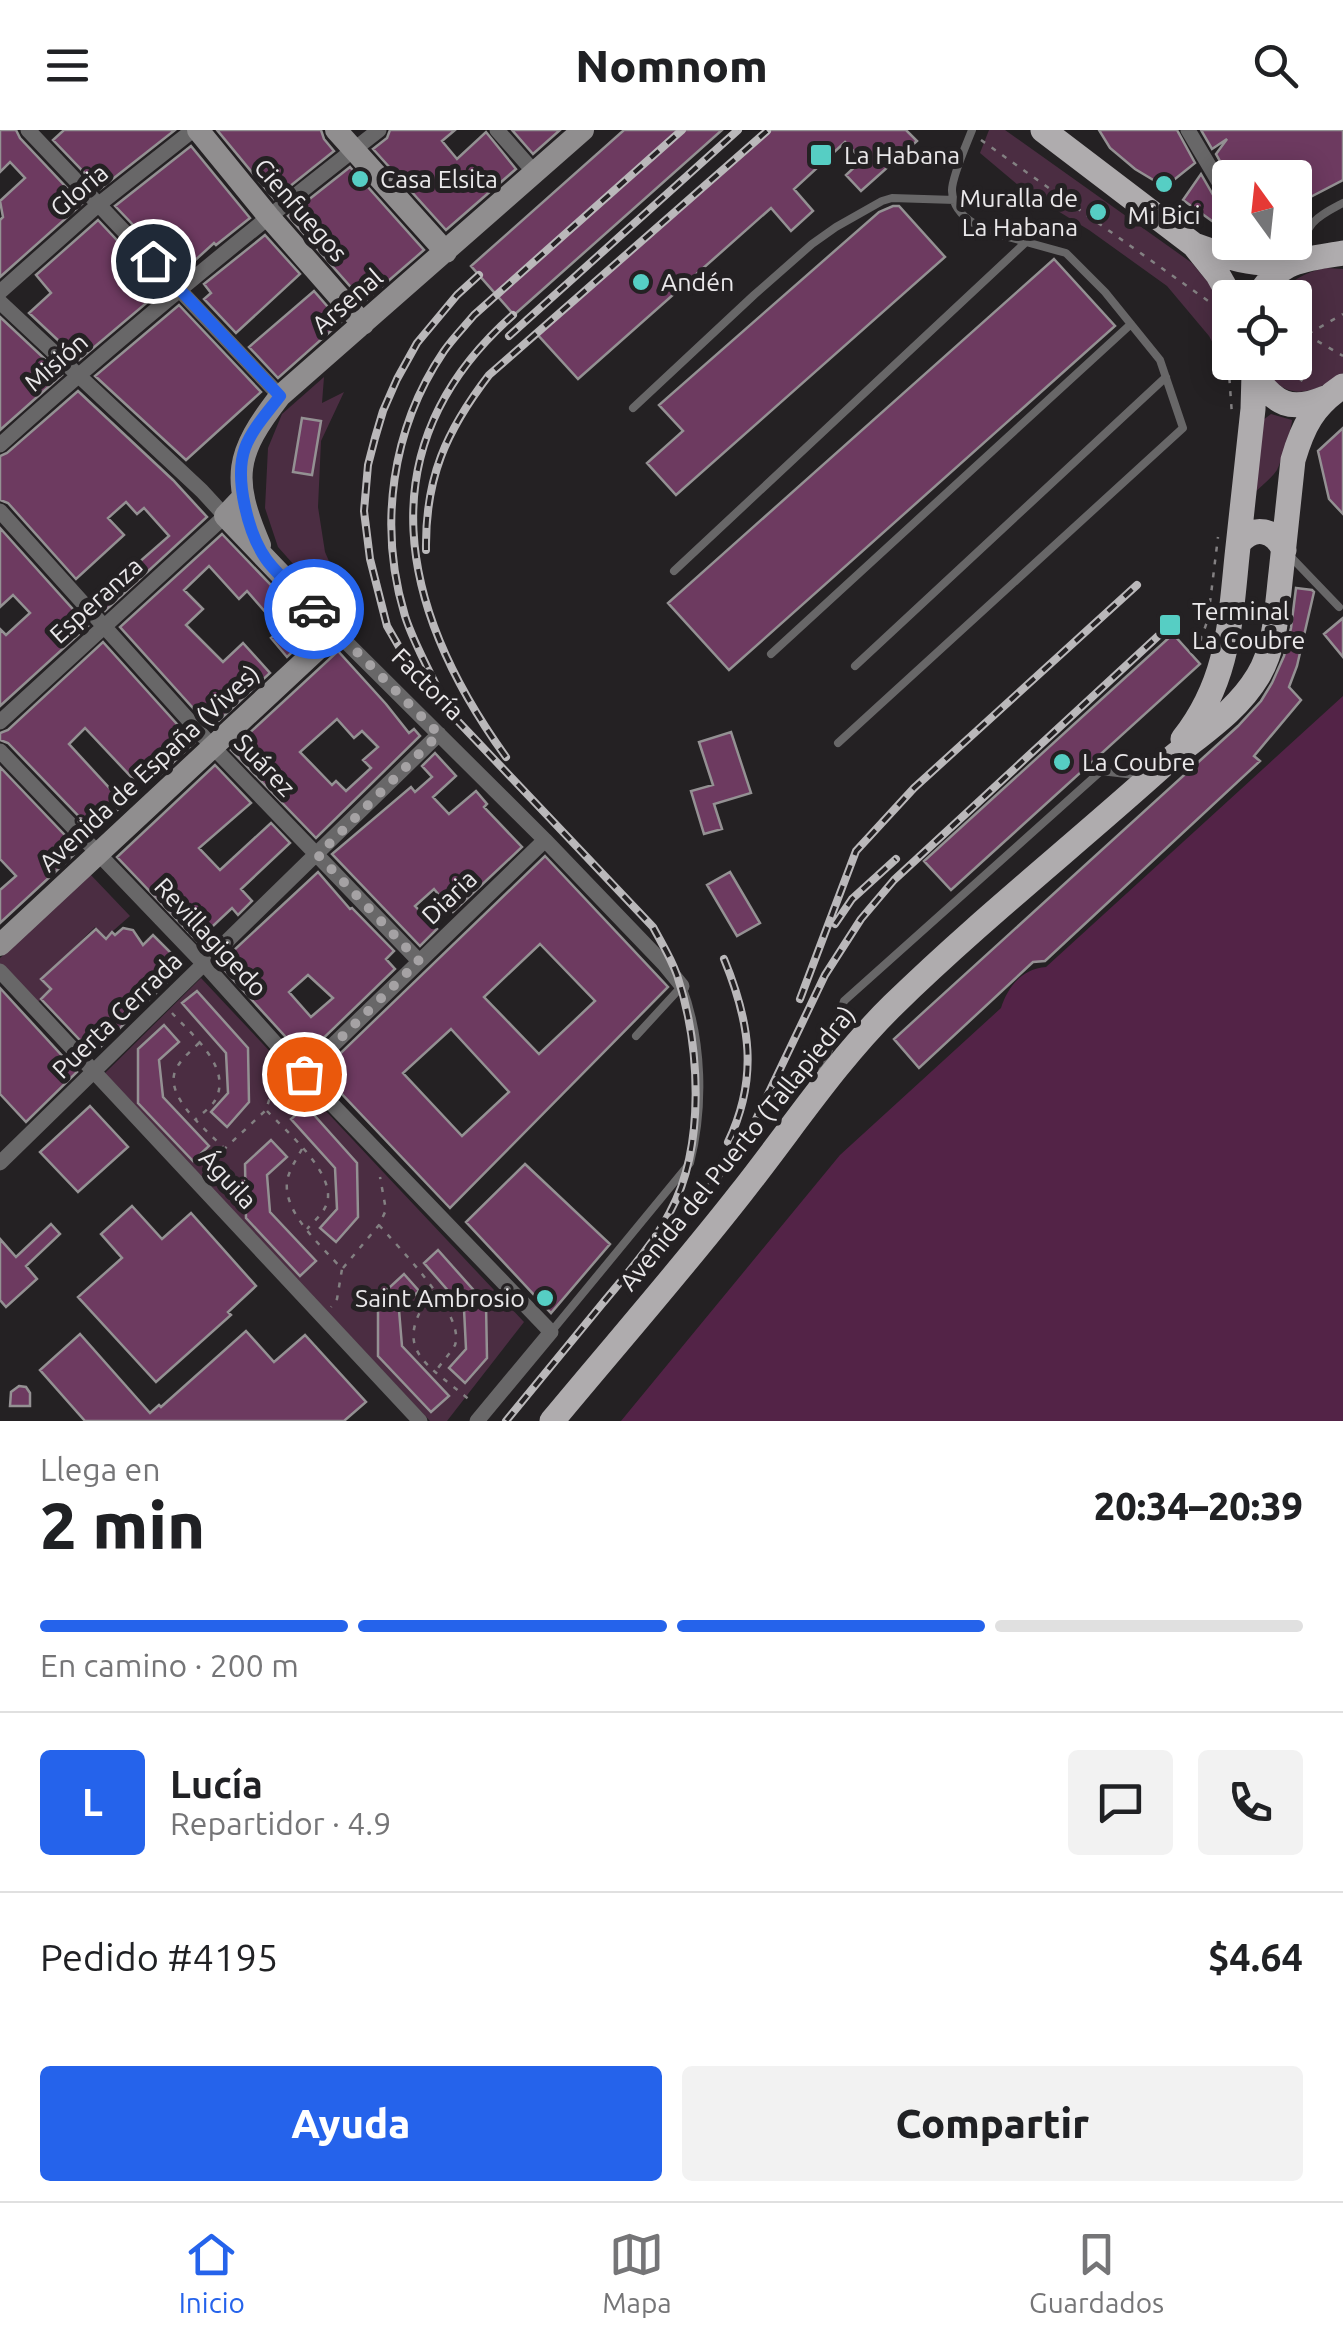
<!DOCTYPE html>
<html lang="es">
<meta charset="utf-8">
<style>
body{margin:0;font-family:Ubuntu,sans-serif;background:#f2f2f2;color:#202124;height:100vh;display:flex;flex-direction:column;font-size:38px;white-space:nowrap}
*{box-sizing:border-box;margin:0}
p{font-size:32px;color:#757577}
.icon{flex:none;width:55px;height:55px;fill:none;stroke:currentColor;stroke-width:2;stroke-linecap:round;stroke-linejoin:round}
.map{position:relative;height:1291px;overflow:hidden}
.panel{display:flex;flex-direction:column;background:#fff;flex:1}
.panel>*{flex:none}
.needle{width:65px;rotate:345deg}
.buttons{position:absolute;left:1212px;top:30px;display:grid;gap:20px}
.buttons a{display:grid;place-items:center;width:100px;height:100px;border-radius:10px;background:#fff;box-shadow:0 5px 25px #0003;font-size:50px}
.pin{position:absolute;display:grid;place-items:center;width:85px;height:85px;color:#fff;margin:-42px;border:5px solid #fff;border-radius:50%;box-shadow:0 2px 10px #0007}
.courier{position:absolute;display:grid;place-items:center;width:100px;height:100px;margin:-50px;border:8px solid #2563eb;border-radius:50%;background:#fff;color:#222;box-shadow:0 2px 12px #0007}
.overview em{font-style:normal;font-weight:800}
.overview div{display:flex;flex-direction:column-reverse}
.overview{display:flex;align-items:center;justify-content:space-between;height:170px;padding:0 40px}
h1{font-size:65px;font-weight:800;line-height:75px}
.bar{display:grid;grid-template-columns:repeat(4,1fr);gap:15px 10px;align-content:center;height:120px;padding:0 40px}
.bar i{height:12px;border-radius:8px;background:#e0e0e0}
.bar .selected{background:#2563eb}
.bar p{grid-column:span 4}
.line{display:flex;align-items:center;gap:25px;padding:0 40px;border-top:2px solid #e0e0e0}
.line div{flex:1}
.round{display:grid;place-items:center;flex:none;width:105px;height:105px;border-radius:10px;background:#f2f2f2}
.primary-button{display:flex;gap:20px;margin-top:auto;padding:20px 40px}
.primary-button a{flex:1;height:115px;border-radius:10px;background:#2563eb;color:#fff;font-size:40px;font-weight:800;line-height:115px;text-align:center}
.primary-button a+a{background:#f2f2f2;color:#202124}
header{display:flex;justify-content:space-between;align-items:center;height:130px;padding:0 40px;background:#fff;font-size:45px;font-weight:800}
.tabs{display:flex;justify-content:space-around;align-items:center;height:140px;border-top:2px solid #e0e0e0;background:#fff;font-size:28px;color:#757577}
.tabs a{display:grid;justify-items:center;gap:5px}
.tabs .selected{color:#2563eb}
.map>svg:first-child{display:block}
.green{fill:#4b2d42}
.water{fill:#532347}
.building{fill:#6d3a60;stroke:#949193;stroke-width:2.5;fill-rule:evenodd}
.lines{fill:none;stroke-linecap:round;stroke-linejoin:round}
.path{stroke:#838082;stroke-width:2.5;stroke-dasharray:5 8;stroke-linecap:butt}
.lane{stroke:#686768;stroke-width:8}
.street{stroke:#686768;stroke-width:15}
.secondary{stroke:#908e8f;stroke-width:22}
.primary{stroke:#afacae;stroke-width:25}
.rail-casing{stroke:#bab8ba;stroke-width:8}
.rail{stroke:#242123;stroke-width:4;stroke-dasharray:11;stroke-linecap:butt}
.done{stroke:#a5a2a4;stroke-width:10;stroke-dasharray:0 18}
.route{stroke:#2563eb;stroke-width:12}
.poi-dot{fill:#56cec4;stroke:#242123;stroke-width:4}
.labels{text-anchor:middle;stroke-width:10;stroke-linejoin:round;paint-order:stroke}
.poi-label{font-size:25px;fill:#eae8ea;stroke:#242123;text-anchor:start}
.street-label{font-size:25px;fill:#eae8ea;stroke:#242123}
</style>
<header><svg class="icon" aria-label="menu" viewBox="0 0 24 24"><path d="M4 6h16M4 12h16M4 18h16"/></svg>Nomnom<svg class="icon" aria-label="search" viewBox="0 0 24 24"><circle cx="10" cy="10" r="6"/><path d="M15 15l6 6"/></svg></header>
<div class="map">
<svg width="1343" height="1291" viewBox="0 0 1343 1291">
<rect width="100%" height="100%" fill="#242123"/>
<path class="green" d="M 989,0 L 1005,0 L 1192,133 L 1211,156 L 1229,243 L 1209,206 L 1167,156 L 1089,100 L 1025,61 L 980,23 Z
M 1326,138 L 1343,139 L 1343,243 C 1309,267 1284,272 1260,233 L 1295,232 L 1295,168 L 1276,167 C 1291,151 1304,142 1326,138 Z
M 324,247 L 322,273 L 344,262 L 321,311 L 318,377 L 325,422 L 345,468 L 354,480 L 344,491 L 278,417 L 265,378 L 268,318 L 282,284 Z
M 1271,284 L 1292,290 C 1292,297 1281,333 1277,340 C 1271,349 1260,357 1252,365 L 1263,290 Z
M 90,744 L 130,786 L 106,807 L 95,797 L 42,849 L 51,859 L 36,874 L 0,834 L 0,828 Z
M 201,848 L 524,1192 L 447,1291 L 430,1291 L 104,944 Z"/>
<path class="water" d="M 1343,566 L 1343,1291 L 621,1291 L 840,1025 L 1001,878 C 1008,856 1022,839 1046,837 Z"/>
<path class="building" d="M 0,0 L 16,0 L 20,8 L 82,74 L 0,147 L 0,90 L 3,87 L 0,71 L 25,48 L 10,32 L 0,42 Z
M 64,0 L 175,0 L 100,59 L 53,10 Z
M 217,0 L 321,0 L 324,9 L 334,21 L 274,69 Z
M 390,0 L 455,0 L 442,11 L 457,29 L 486,2 L 516,39 L 446,100 L 373,19 L 387,8 Z
M 512,0 L 560,0 L 533,24 Z
M 624,0 L 722,0 L 514,185 L 471,136 Z
M 768,0 L 906,0 L 917,11 L 861,61 L 846,45 L 862,30 L 845,12 L 794,59 L 813,81 L 791,101 L 771,78 L 578,249 L 537,204 Z
M 1099,0 L 1177,0 L 1195,33 L 1165,57 L 1135,39 L 1110,18 Z
M 1201,0 L 1343,0 L 1343,50 L 1295,75 L 1295,48 L 1230,49 L 1216,24 L 1227,9 L 1212,19 Z
M 191,16 L 250,88 L 216,115 L 214,113 L 180,144 L 115,76 Z
M 350,37 L 424,120 L 364,172 L 288,86 Z
M 1201,44 L 1220,77 L 1230,82 L 1230,104 L 1183,70 Z
M 893,76 L 899,76 L 945,127 L 676,365 L 647,333 L 683,301 L 659,275 L 879,82 Z
M 98,90 L 163,159 L 79,230 L 29,183 L 51,163 L 36,145 Z
M 265,105 L 300,144 L 236,203 L 204,169 L 211,163 L 204,154 Z
M 1054,129 L 1115,196 L 729,540 L 668,473 Z
M 314,161 L 341,192 L 278,248 L 249,217 Z
M 179,175 L 261,262 L 186,330 L 95,246 Z
M 0,187 L 62,245 L 0,300 Z
M 78,261 L 173,350 L 207,387 L 105,481 L 96,470 L 169,406 L 144,378 L 137,384 L 126,372 L 108,388 L 124,405 L 76,449 L 8,373 L 0,370 L 0,326 L 7,323 Z
M 302,288 L 321,291 L 312,345 L 293,342 Z
M 1343,298 L 1343,384 L 1329,369 L 1318,321 Z
M 0,398 L 88,496 L 0,576 L 0,499 L 6,505 L 30,483 L 13,465 L 0,477 Z
M 222,404 L 315,501 L 287,527 L 271,508 L 281,500 L 247,461 L 239,469 L 209,436 L 184,460 L 203,479 L 186,495 L 223,532 L 243,513 L 270,543 L 211,598 L 120,497 Z
M 1296,458 L 1312,460 L 1314,462 L 1297,536 L 1289,557 L 1301,570 L 1254,626 L 1260,631 L 1045,831 L 1033,832 L 919,938 L 894,909 L 1238,596 L 1261,571 L 1272,553 L 1284,526 L 1291,498 Z
M 1343,488 L 1343,527 L 1324,504 Z
M 1173,504 L 1200,534 L 951,760 L 924,731 Z
M 103,512 L 194,613 L 160,645 L 152,636 L 135,651 L 85,598 L 69,614 L 124,674 L 94,702 L 8,613 L 0,610 L 0,603 L 8,600 Z
M 338,521 L 386,574 L 409,603 L 414,599 L 420,606 L 316,708 L 231,620 ZM 337,589 L 354,608 L 362,601 L 378,617 L 363,630 L 371,638 L 346,661 L 336,651 L 332,655 L 300,622 Z
M 731,602 L 751,663 L 714,674 L 722,699 L 704,704 L 691,661 L 713,655 L 699,612 Z
M 435,623 L 456,646 L 433,667 L 449,684 L 476,661 L 487,674 L 484,677 L 522,717 L 453,782 L 434,759 L 415,776 L 437,799 L 420,816 L 332,724 L 411,657 L 415,662 L 432,647 L 422,636 Z
M 215,635 L 251,673 L 199,718 L 220,740 L 271,693 L 290,713 L 241,759 L 252,771 L 238,785 L 232,778 L 197,811 L 117,727 Z
M 0,637 L 79,720 L 0,793 L 0,760 L 16,746 L 0,729 Z
M 545,726 L 668,857 L 450,1078 L 321,942 ZM 540,814 L 595,871 L 539,924 L 484,867 ZM 451,899 L 509,962 L 462,1006 L 403,943 Z
M 318,742 L 350,779 L 352,778 L 394,821 L 386,829 L 395,839 L 304,927 L 219,834 ZM 308,845 L 333,868 L 311,887 L 289,862 Z
M 730,742 L 760,793 L 737,806 L 707,755 Z
M 123,798 L 133,800 L 143,815 L 153,805 L 184,836 L 93,924 L 41,869 L 51,859 L 41,849 L 96,799 L 106,809 L 112,802 L 115,805 Z
M 0,858 L 77,942 L 26,992 L 0,964 Z
M 197,861 L 248,918 L 249,972 L 227,997 L 211,982 L 228,963 L 226,923 L 182,873 Z
M 164,895 L 179,912 L 159,930 L 163,967 L 209,1016 L 193,1031 L 138,973 L 138,919 Z
M 90,976 L 128,1017 L 78,1062 L 40,1022 Z
M 306,976 L 357,1033 L 358,1087 L 336,1112 L 320,1098 L 337,1079 L 335,1038 L 291,989 Z
M 271,1010 L 287,1027 L 267,1045 L 270,1082 L 316,1131 L 300,1146 L 246,1088 L 245,1034 Z
M 525,1034 L 610,1114 L 551,1183 L 466,1092 Z
M 132,1076 L 162,1109 L 191,1083 L 256,1156 L 228,1182 L 231,1185 L 156,1252 L 78,1167 L 122,1128 L 101,1104 Z
M 51,1094 L 60,1104 L 26,1136 L 37,1149 L 6,1177 L 0,1170 L 0,1109 L 16,1127 Z
M 438,1120 L 486,1174 L 487,1228 L 465,1253 L 449,1238 L 466,1219 L 464,1179 L 424,1133 Z
M 404,1144 L 419,1161 L 399,1180 L 402,1216 L 449,1266 L 431,1282 L 378,1226 L 378,1168 Z
M 246,1201 L 274,1232 L 305,1205 L 366,1272 L 344,1291 L 85,1291 L 40,1240 L 80,1204 L 150,1283 L 159,1275 L 161,1277 Z
M 19,1256 L 26,1257 L 30,1263 L 30,1276 L 10,1276 L 11,1262 Z"/>
<g class="lines">
<path class="path" d="M 981,10 L 1211,173
M 1219,184 L 1229,243 L 1232,285
M 1295,198 L 1343,226
M 1308,204 L 1343,184
M 1278,232 L 1305,253
M 1196,523 L 1208,489 L 1218,407
M 172,883 C 191,904 235,939 214,972 C 209,978 202,984 196,989
M 199,913 C 190,922 177,932 174,945 C 169,970 207,1001 223,1017
M 267,981 C 286,1001 336,1043 327,1073 C 324,1083 314,1091 307,1099
M 302,1019 C 297,1028 291,1037 288,1047 C 279,1080 322,1116 342,1139 L 337,1169 L 331,1177
M 204,1038 L 266,980 L 272,961 L 271,933
M 379,1095 C 398,1117 466,1185 455,1215 C 451,1223 441,1233 436,1241
M 343,1138 L 379,1095 L 386,1080 L 380,1047
M 433,1161 C 389,1221 427,1233 472,1272"/>
<path class="lane" d="M 1304,124 C 1302,93 1319,86 1343,73
M 633,278 L 754,165 L 812,114 L 836,97 L 882,71 L 892,68 L 955,70
M 1290,426 L 1339,477
M 674,441 L 1026,112 C 1000,104 954,96 952,61 C 951,49 967,13 972,0
M 771,524 L 1131,194
M 855,536 L 1166,247
M 838,613 L 1183,298 L 1160,230 L 1105,162 L 1066,123 L 1026,112
M 822,942 L 844,871 L 1101,641 L 1143,646
M 551,1202 L 690,1033 C 704,978 703,911 682,856 L 636,906"/>
<path class="street" d="M 28,0 L 280,266
M 497,0 L 535,43
M 1188,0 L 1230,71
M 0,162 L 98,75 L 193,0
M 0,172 L 202,361 L 225,386 L 0,592
M 0,315 C 122,205 249,101 379,0
M 0,381 L 212,616 L 419,831
M 336,502 L 545,710 L 664,834 L 682,856
M 0,621 L 205,835 L 303,944 L 551,1202 L 477,1291
M 0,841 L 420,1291
M 303,944 L 545,710
M 0,1033 L 439,604"/>
<path class="secondary" d="M 198,0 L 269,87 L 363,194
M 336,0 L 446,122
M 260,415 C 231,348 235,324 280,266 L 583,0
M 0,815 L 336,502 L 225,386 L 242,368"/>
<path class="primary" d="M 1043,0 L 1194,115 L 1218,145 L 1231,168
M 1194,115 C 1230,128 1249,135 1289,133
M 1257,168 C 1279,129 1303,130 1343,123
M 1254,244 C 1275,275 1291,282 1325,268
M 1239,413 C 1254,394 1275,400 1284,420
M 1183,609 C 1228,552 1230,495 1237,426 C 1242,377 1248,328 1253,279 L 1254,244 L 1251,232
M 552,1291 C 615,1215 680,1141 741,1063 C 791,1000 835,932 893,875 C 978,792 1071,718 1159,639 C 1193,608 1234,586 1258,546 C 1276,516 1277,477 1281,443 C 1285,405 1289,368 1293,330 C 1303,296 1313,276 1343,256"/>
<g class="rail-casing">
<path id="rail" d="M 479,145 L 457,165 L 417,213 L 397,249 L 383,281 L 375,308 L 368,335 L 364,381 L 370,429 L 387,496 L 417,548 L 653,797 C 661,812 671,828 677,845 C 700,914 706,1016 670,1082 C 653,1115 626,1145 602,1174 C 570,1213 538,1252 506,1291
M 509,206 L 738,0
M 426,420 C 425,348 446,301 489,245 L 767,1
M 437,557 C 426,534 413,511 405,486 C 378,397 391,299 444,221 C 453,208 464,197 474,185 L 682,0
M 506,627 C 400,480 363,318 513,185
M 835,794 L 852,769 L 896,729
M 724,829 C 750,892 759,948 728,1012
M 800,869 L 856,721 L 914,658 L 1137,455
M 666,1110 L 713,1053 L 749,1004 L 825,845 L 861,789 L 894,750 L 1170,495"/>
</g>
<use href="#rail" class="rail"/>
</g>
<g class="lines">
<path class="done" d="M 304,944 L 419,831 L 318,725 L 439,604 L 314,479"/>
<path class="route" d="M 153,131 L 280,266 C 268,282 252,299 245,318 C 234,348 248,403 266,429 C 279,447 299,463 314,479"/>
</g>
<g class="poi-dot">
<rect x="809" y="13" width="24" height="24" rx="5"/>
<circle cx="360" cy="49" r="10"/>
<circle cx="1164" cy="54" r="10"/>
<circle cx="1098" cy="82" r="10"/>
<circle cx="641" cy="152" r="10"/>
<rect x="1158" y="483" width="24" height="24" rx="5"/>
<circle cx="1062" cy="632" r="10"/>
<circle cx="545" cy="1168" r="10"/>
</g>
<g class="labels">
<g class="poi-label">
<text x="844" y="34">La Habana</text>
<text x="380" y="58">Casa Elsita</text>
<text x="1078" y="77" text-anchor="end">Muralla de<tspan x="1078" dy="29">La Habana</tspan></text>
<text x="1164" y="94" text-anchor="middle">Mi Bici</text>
<text x="661" y="161">Andén</text>
<text x="1192" y="490">Terminal<tspan x="1192" dy="29">La Coubre</tspan></text>
<text x="1082" y="641">La Coubre</text>
<text x="525" y="1177" text-anchor="end">Saint Ambrosio</text>
</g>
<g class="street-label">
<text transform="translate(79 60) rotate(-40)" y="9">Gloria</text>
<text transform="translate(301 80) rotate(49)" y="9">Cienfuegos</text>
<text transform="translate(347 171) rotate(-41)" y="9">Arsenal</text>
<text transform="translate(56 232) rotate(-41)" y="9">Misión</text>
<text transform="translate(96 470) rotate(-42)" y="9">Esperanza</text>
<text transform="translate(428 554) rotate(45)" y="9">Factoría</text>
<text transform="translate(265 635) rotate(46)" y="9">Suárez</text>
<text transform="translate(149 638) rotate(-43)" y="9">Avenida de España (Vives)</text>
<text transform="translate(449 767) rotate(-44)" y="9">Diaria</text>
<text transform="translate(211 807) rotate(47)" y="9">Revillagigedo</text>
<text transform="translate(117 885) rotate(-44)" y="9">Puerta Cerrada</text>
<text transform="translate(737 1018) rotate(-51)" y="9">Avenida del Puerto (Tallapiedra)</text>
<text transform="translate(228 1049) rotate(47)" y="9">Águila</text>
</g>
</g>
</svg>
<div class="buttons">
<a><svg class="needle" viewBox="-14 -14 28 28"><path d="M0-13l5 13h-10z" fill="#e53935"/><path d="M0 13l5-13h-10z" fill="#757577"/></svg></a>
<a><svg class="icon" aria-label="locate" viewBox="0 0 24 24"><circle cx="12" cy="12" r="6"/><path d="M12 2v4M12 18v4M2 12h4M18 12h4"/></svg></a>
</div>
<div class="pin" style="left:304px;top:944px;background:#ea580c"><svg class="icon" aria-label="bag" viewBox="0 0 24 24"><path d="M5 8h14l-1 12H6zM9 8a3 3 0 0 1 6 0"/></svg></div>
<div class="pin" style="left:153px;top:131px;background:#1f2937"><svg class="icon" aria-label="home" viewBox="0 0 24 24"><path d="M3 11l9-7 9 7M6 9v11h12V9"/></svg></div>
<div class="courier" style="left:314px;top:479px"><svg class="icon" aria-label="car" viewBox="0 0 24 24"><path d="M5 17H2v-5l4-1 3-4h7l3 4 3 1v5h-3M9 17h6M6 11h13"/><circle cx="7" cy="17" r="2"/><circle cx="17" cy="17" r="2"/></svg></div>
</div>
<section class="panel">
<div class="overview"><div><h1>2 min</h1><p>Llega en</p></div><em>20:34–20:39</em></div>
<div class="bar"><i class="selected"></i><i class="selected"></i><i class="selected"></i><i></i><p>En camino · 200 m</p></div>
<div class="line" style="height:180px"><b class="round" style="background:#2563eb;color:#fff">L</b><div><b>Lucía</b><p>Repartidor · 4.9</p></div><a class="round"><svg class="icon" aria-label="chat" viewBox="0 0 24 24"><path d="M4 5h16v11H9l-5 4z"/></svg></a><a class="round"><svg class="icon" aria-label="phone" viewBox="0 0 24 24"><path d="M5 4h4l2 5-3 2q2 4 5 5l2-3 5 2v4C11 20 4 13 5 4z"/></svg></a></div>
<div class="line" style="height:130px"><div>Pedido #4195</div><b>$4.64</b></div>
<div class="primary-button"><a>Ayuda</a><a>Compartir</a></div>
</section>
<nav class="tabs">
<a class="selected"><svg class="icon" aria-label="home" viewBox="0 0 24 24"><path d="M3 11l9-7 9 7M6 9v11h12V9"/></svg>Inicio</a>
<a><svg class="icon" aria-label="map" viewBox="0 0 24 24"><path d="M3 6l6-2 6 2 6-2v14l-6 2-6-2-6 2zM9 4v14M15 6v14"/></svg>Mapa</a>
<a><svg class="icon" aria-label="saved" viewBox="0 0 24 24"><path d="M7 4h10v16l-5-4-5 4z"/></svg>Guardados</a>
</nav>
